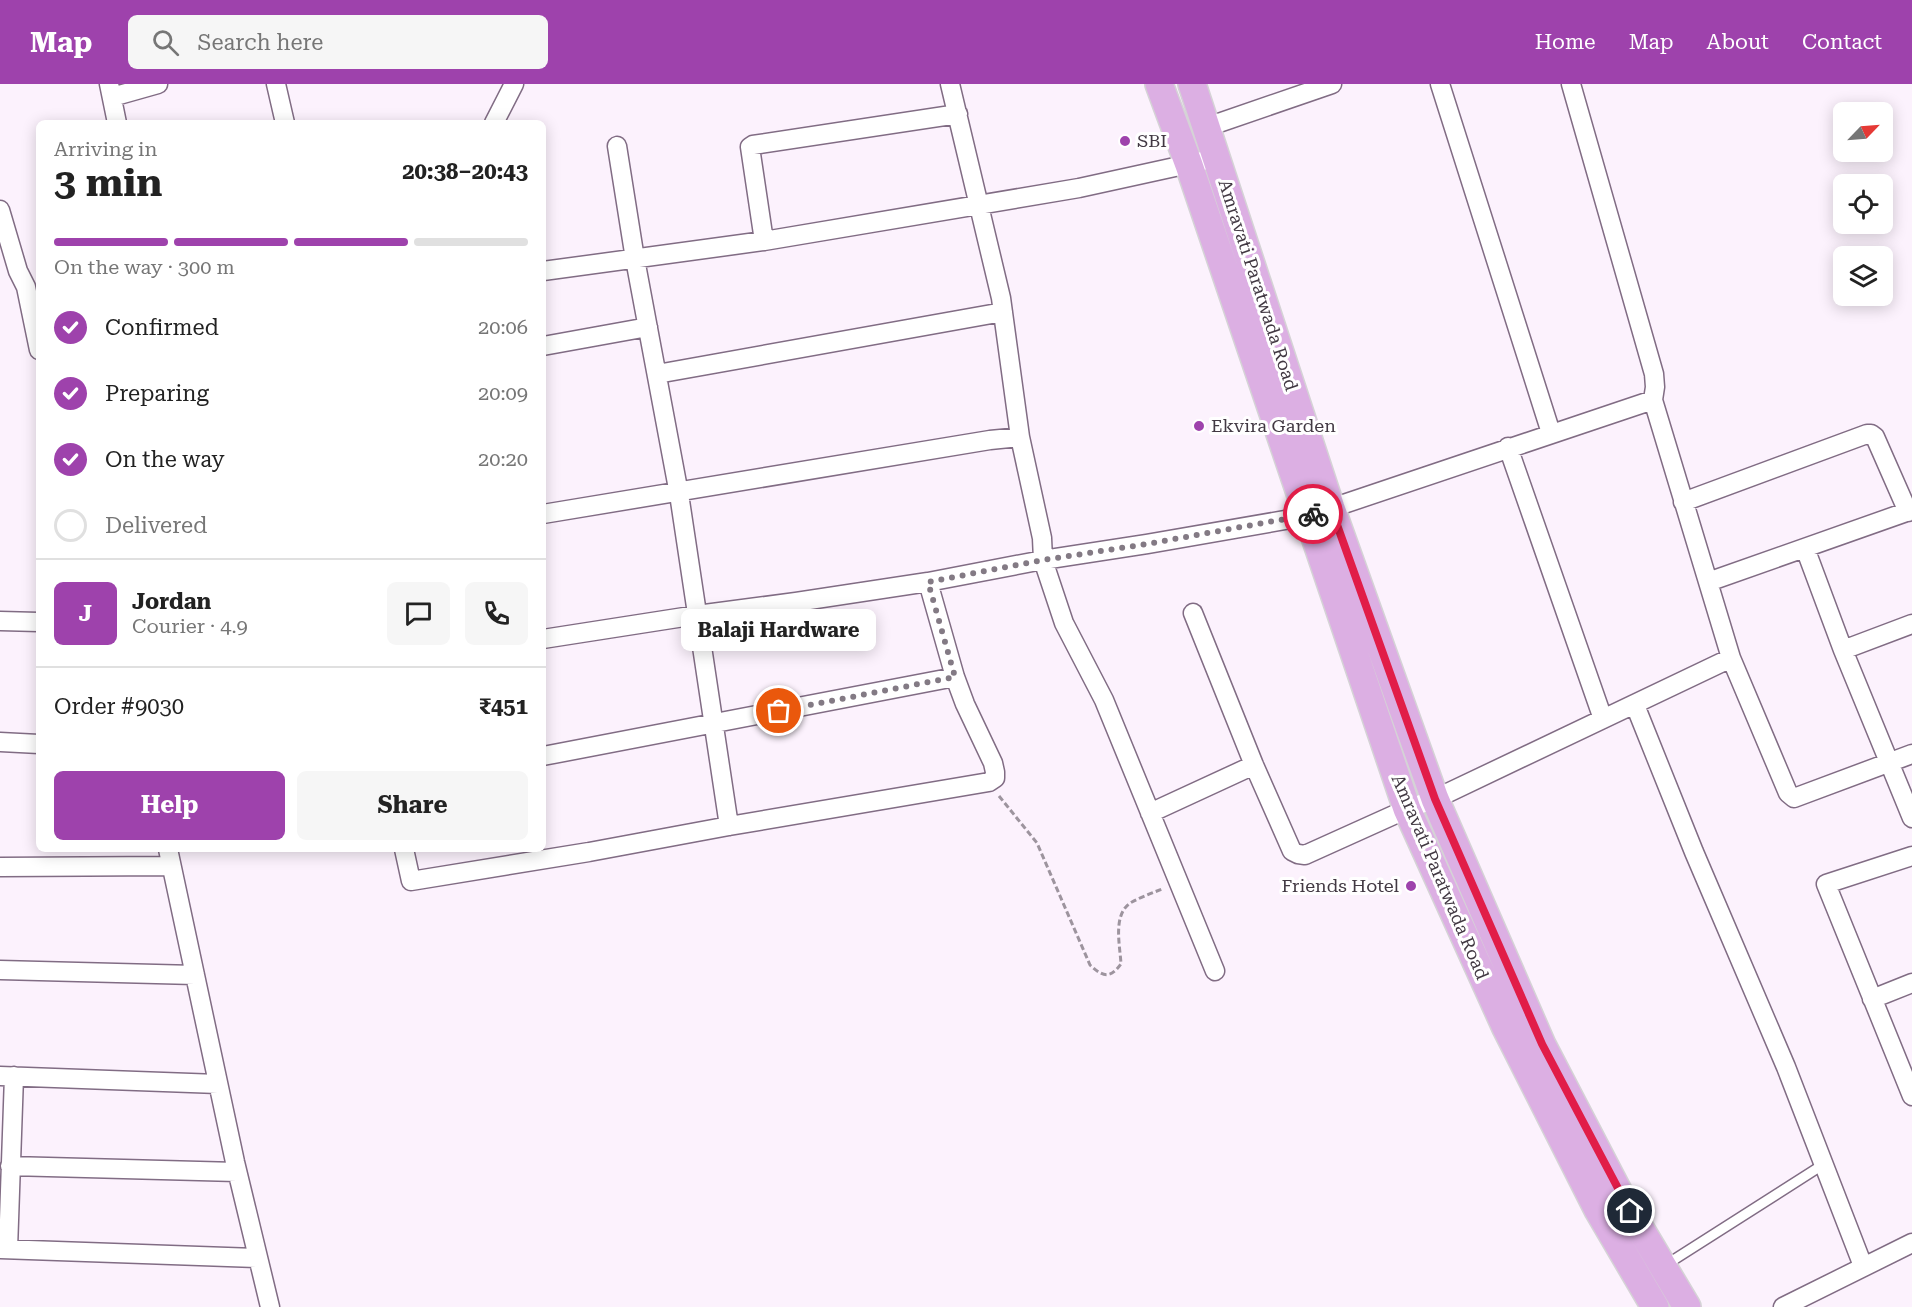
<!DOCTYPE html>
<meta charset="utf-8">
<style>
body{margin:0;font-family:"Roboto Serif",serif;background:#f6f6f6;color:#222;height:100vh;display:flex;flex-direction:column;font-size:22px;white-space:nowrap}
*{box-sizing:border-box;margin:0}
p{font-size:20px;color:#767676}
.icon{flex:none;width:33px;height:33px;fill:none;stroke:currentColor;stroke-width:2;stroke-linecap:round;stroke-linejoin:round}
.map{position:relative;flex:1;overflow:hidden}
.drawer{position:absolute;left:36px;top:36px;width:510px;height:732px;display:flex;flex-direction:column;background:#fff;border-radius:9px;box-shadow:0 3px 15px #0003}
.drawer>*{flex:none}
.needle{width:39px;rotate:65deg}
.buttons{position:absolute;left:1833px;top:18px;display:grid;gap:12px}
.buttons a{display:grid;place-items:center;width:60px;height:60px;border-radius:9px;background:#fff;box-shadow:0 3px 15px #0003;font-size:30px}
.pin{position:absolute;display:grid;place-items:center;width:51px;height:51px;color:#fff;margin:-26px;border:3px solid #fff;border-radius:50%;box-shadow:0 2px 6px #0007}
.courier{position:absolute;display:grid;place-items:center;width:60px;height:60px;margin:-30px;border:4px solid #e11d48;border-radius:50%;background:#fff;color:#222;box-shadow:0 2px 8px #0007}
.bubble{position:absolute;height:42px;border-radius:9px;background:#fff;box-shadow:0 3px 15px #0003;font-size:20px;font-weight:700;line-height:42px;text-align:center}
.headline em{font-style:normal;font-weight:700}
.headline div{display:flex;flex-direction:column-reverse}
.headline{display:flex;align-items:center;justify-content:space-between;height:102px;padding:0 18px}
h1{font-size:39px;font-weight:700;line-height:45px}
.bar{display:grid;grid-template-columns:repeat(4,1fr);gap:9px 6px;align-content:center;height:72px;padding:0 18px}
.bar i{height:8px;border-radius:4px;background:#e0e0e0}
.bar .selected{background:#9e42ac}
.bar p{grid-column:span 4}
.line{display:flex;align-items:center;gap:15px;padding:0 18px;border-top:2px solid #e0e0e0}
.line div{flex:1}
.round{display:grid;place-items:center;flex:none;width:63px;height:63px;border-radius:9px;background:#f6f6f6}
ol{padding:0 18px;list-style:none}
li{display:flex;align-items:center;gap:18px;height:66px}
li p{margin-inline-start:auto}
li .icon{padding:6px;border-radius:50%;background:#9e42ac;color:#fff;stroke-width:4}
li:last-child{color:#767676}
li i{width:33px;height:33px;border:3px solid #e0e0e0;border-radius:50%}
.button{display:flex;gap:12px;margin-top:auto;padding:12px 18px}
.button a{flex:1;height:69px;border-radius:9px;background:#9e42ac;color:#fff;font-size:24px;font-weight:700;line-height:69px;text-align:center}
.button a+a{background:#f6f6f6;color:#222}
header{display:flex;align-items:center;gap:36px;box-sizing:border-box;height:84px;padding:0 30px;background:#9e42ac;color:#fff}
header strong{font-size:28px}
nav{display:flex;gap:33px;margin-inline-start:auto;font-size:21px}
.search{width:420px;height:54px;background:#f6f6f6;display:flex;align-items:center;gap:15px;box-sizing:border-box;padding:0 21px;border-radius:9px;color:#767676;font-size:22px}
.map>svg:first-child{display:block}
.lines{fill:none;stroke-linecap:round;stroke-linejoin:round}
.service-casing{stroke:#816c84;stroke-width:12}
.minor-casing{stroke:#816c84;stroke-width:21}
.primary-casing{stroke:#d5d3d6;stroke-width:30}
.path{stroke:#9d949e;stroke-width:3;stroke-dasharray:6 3;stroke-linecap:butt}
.service{stroke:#fff;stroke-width:9}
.minor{stroke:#fff;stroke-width:18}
.primary{stroke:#dcafe3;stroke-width:27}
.done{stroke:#837a84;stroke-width:6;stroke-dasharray:0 10.8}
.route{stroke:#e11d48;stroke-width:8}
.poi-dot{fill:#9e42ac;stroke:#fff;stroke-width:2}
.labels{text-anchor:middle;stroke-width:6;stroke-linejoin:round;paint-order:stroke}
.poi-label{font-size:18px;fill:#423943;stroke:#fff;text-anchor:start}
.street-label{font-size:18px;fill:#423943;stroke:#fff}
</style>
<header>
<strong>Map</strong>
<div class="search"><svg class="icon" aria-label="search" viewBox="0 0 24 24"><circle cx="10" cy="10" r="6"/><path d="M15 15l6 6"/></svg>Search here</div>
<nav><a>Home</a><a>Map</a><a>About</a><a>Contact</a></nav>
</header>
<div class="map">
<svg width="1912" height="1223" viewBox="0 0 1912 1223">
<rect width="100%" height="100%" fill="#fcf2fd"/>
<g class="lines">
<g class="service-casing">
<path id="service" d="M 1664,1182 L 1824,1080"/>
</g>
<g class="minor-casing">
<path id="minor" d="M 109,0 L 117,39
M 276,0 L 285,39
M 950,0 L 1001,214 L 1020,353 L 1042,454 L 1043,476 L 1064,539 L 1104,616 L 1215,887
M 1440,0 L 1551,349
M 1571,0 L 1654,290 L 1655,303 L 1653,316 L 1731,574 L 1788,709 L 1794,714 L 1912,670
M 112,13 L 158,0
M 494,39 L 514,0
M 1207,43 L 1332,0
M 617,62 L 635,175 L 679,410 L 729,742
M 0,126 L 18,187 L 26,203 L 39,266
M 764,157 L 750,63 L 753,61 L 958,30
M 543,187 L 764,157 L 1079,104 L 1216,74
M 543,262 L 648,243
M 657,290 L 1003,228
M 1508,363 L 1603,635
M 1683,418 L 1867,350 L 1871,350 L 1875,353 L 1908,428
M 543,430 L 990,356 L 1020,353
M 1805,464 L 1843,566 L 1912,734
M 1708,498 L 1912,426
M 1193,529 L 1254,681 L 1292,767 L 1298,770 L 1305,771 L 1407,725 L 1435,715 L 1731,574
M 0,537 L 39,538
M 543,555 L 697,531 L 796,518 L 928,498 L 1043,476 L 1147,460 L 1308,432 L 1653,316
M 1843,566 L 1912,540
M 1635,621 L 1694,768 L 1786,983 L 1863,1182
M 0,658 L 39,660
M 543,672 L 955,593
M 1150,729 L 1254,681
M 168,765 L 235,1078 L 270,1223
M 404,765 L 411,797 L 589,768 L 729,742 L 989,698 L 995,694 L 995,688 L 993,679 L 965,620 L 955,593 L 928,498
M 1912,772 L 1826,800 L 1912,1012
M 0,783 L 171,782
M 0,886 L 195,891
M 1872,915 L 1912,899
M 0,992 L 218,1000
M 10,1082 L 237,1088
M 0,1165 L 258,1174
M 8,1165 L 14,992
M 1783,1223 L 1912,1159"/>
</g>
<g class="primary-casing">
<path id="primary" d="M 1159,0 L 1189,81 L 1407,725 L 1506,944 L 1598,1126 L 1655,1223
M 1192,0 L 1331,424 L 1435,715 L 1542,961 L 1619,1109 L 1687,1223"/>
</g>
<path class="path" d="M 999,712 L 1037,759 L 1090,881 C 1103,893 1110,895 1121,880 C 1120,861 1112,829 1132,818 C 1141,813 1152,809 1162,805"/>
<use href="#service" class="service"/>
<use href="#minor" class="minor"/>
<use href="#primary" class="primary"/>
</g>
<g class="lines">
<path class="done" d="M 779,627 L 955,593 L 928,498 L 1043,476 L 1147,460 L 1313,430"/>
<path class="route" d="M 1313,430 L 1331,424 L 1435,715 L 1542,960 L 1630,1127"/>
</g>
<g class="poi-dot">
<circle cx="1125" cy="57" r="6"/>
<circle cx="1199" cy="342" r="6"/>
<circle cx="1411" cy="802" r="6"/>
</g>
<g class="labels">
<g class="poi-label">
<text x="1137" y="63">SBI</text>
<text x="1211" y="348">Ekvira Garden</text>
<text x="1399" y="808" text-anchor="end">Friends Hotel</text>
</g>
<g class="street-label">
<text transform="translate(1258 201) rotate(72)" y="6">Amravati Paratwada Road</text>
<text transform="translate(1440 793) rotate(67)" y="6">Amravati Paratwada Road</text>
</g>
</g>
</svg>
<div class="buttons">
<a><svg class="needle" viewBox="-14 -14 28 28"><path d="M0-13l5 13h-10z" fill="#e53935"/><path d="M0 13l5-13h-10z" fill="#767676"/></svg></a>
<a><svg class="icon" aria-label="locate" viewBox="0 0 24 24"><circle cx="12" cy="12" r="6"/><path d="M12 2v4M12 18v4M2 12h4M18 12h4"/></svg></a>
<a><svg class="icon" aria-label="layers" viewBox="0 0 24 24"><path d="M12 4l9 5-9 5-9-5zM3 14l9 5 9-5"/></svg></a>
</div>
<div class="pin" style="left:779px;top:627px;background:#ea580c"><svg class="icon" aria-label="bag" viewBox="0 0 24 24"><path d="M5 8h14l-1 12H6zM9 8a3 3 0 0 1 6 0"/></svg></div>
<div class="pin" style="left:1630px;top:1127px;background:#1f2937"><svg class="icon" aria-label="home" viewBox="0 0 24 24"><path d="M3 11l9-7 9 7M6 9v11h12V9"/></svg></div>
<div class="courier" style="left:1313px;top:430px"><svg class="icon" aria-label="bike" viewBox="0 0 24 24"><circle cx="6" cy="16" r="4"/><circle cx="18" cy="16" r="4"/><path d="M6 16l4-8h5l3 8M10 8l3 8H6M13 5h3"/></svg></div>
<div class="bubble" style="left:681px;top:525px;width:195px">Balaji Hardware</div>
<section class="drawer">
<div class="headline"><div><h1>3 min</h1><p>Arriving in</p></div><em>20:38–20:43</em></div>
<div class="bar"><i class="selected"></i><i class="selected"></i><i class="selected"></i><i></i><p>On the way · 300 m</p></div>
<ol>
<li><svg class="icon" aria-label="check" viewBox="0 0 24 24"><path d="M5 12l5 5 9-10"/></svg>Confirmed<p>20:06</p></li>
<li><svg class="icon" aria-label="check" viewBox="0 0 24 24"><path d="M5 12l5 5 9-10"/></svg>Preparing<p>20:09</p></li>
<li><svg class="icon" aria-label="check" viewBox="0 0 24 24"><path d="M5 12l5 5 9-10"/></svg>On the way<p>20:20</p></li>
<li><i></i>Delivered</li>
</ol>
<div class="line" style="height:108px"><b class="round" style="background:#9e42ac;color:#fff">J</b><div><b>Jordan</b><p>Courier · 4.9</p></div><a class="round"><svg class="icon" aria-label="chat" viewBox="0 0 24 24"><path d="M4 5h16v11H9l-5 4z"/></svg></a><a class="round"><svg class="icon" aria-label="phone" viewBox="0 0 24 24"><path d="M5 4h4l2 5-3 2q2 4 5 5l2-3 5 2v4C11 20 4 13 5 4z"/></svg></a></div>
<div class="line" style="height:78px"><div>Order #9030</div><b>₹451</b></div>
<div class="button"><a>Help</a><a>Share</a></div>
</section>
</div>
